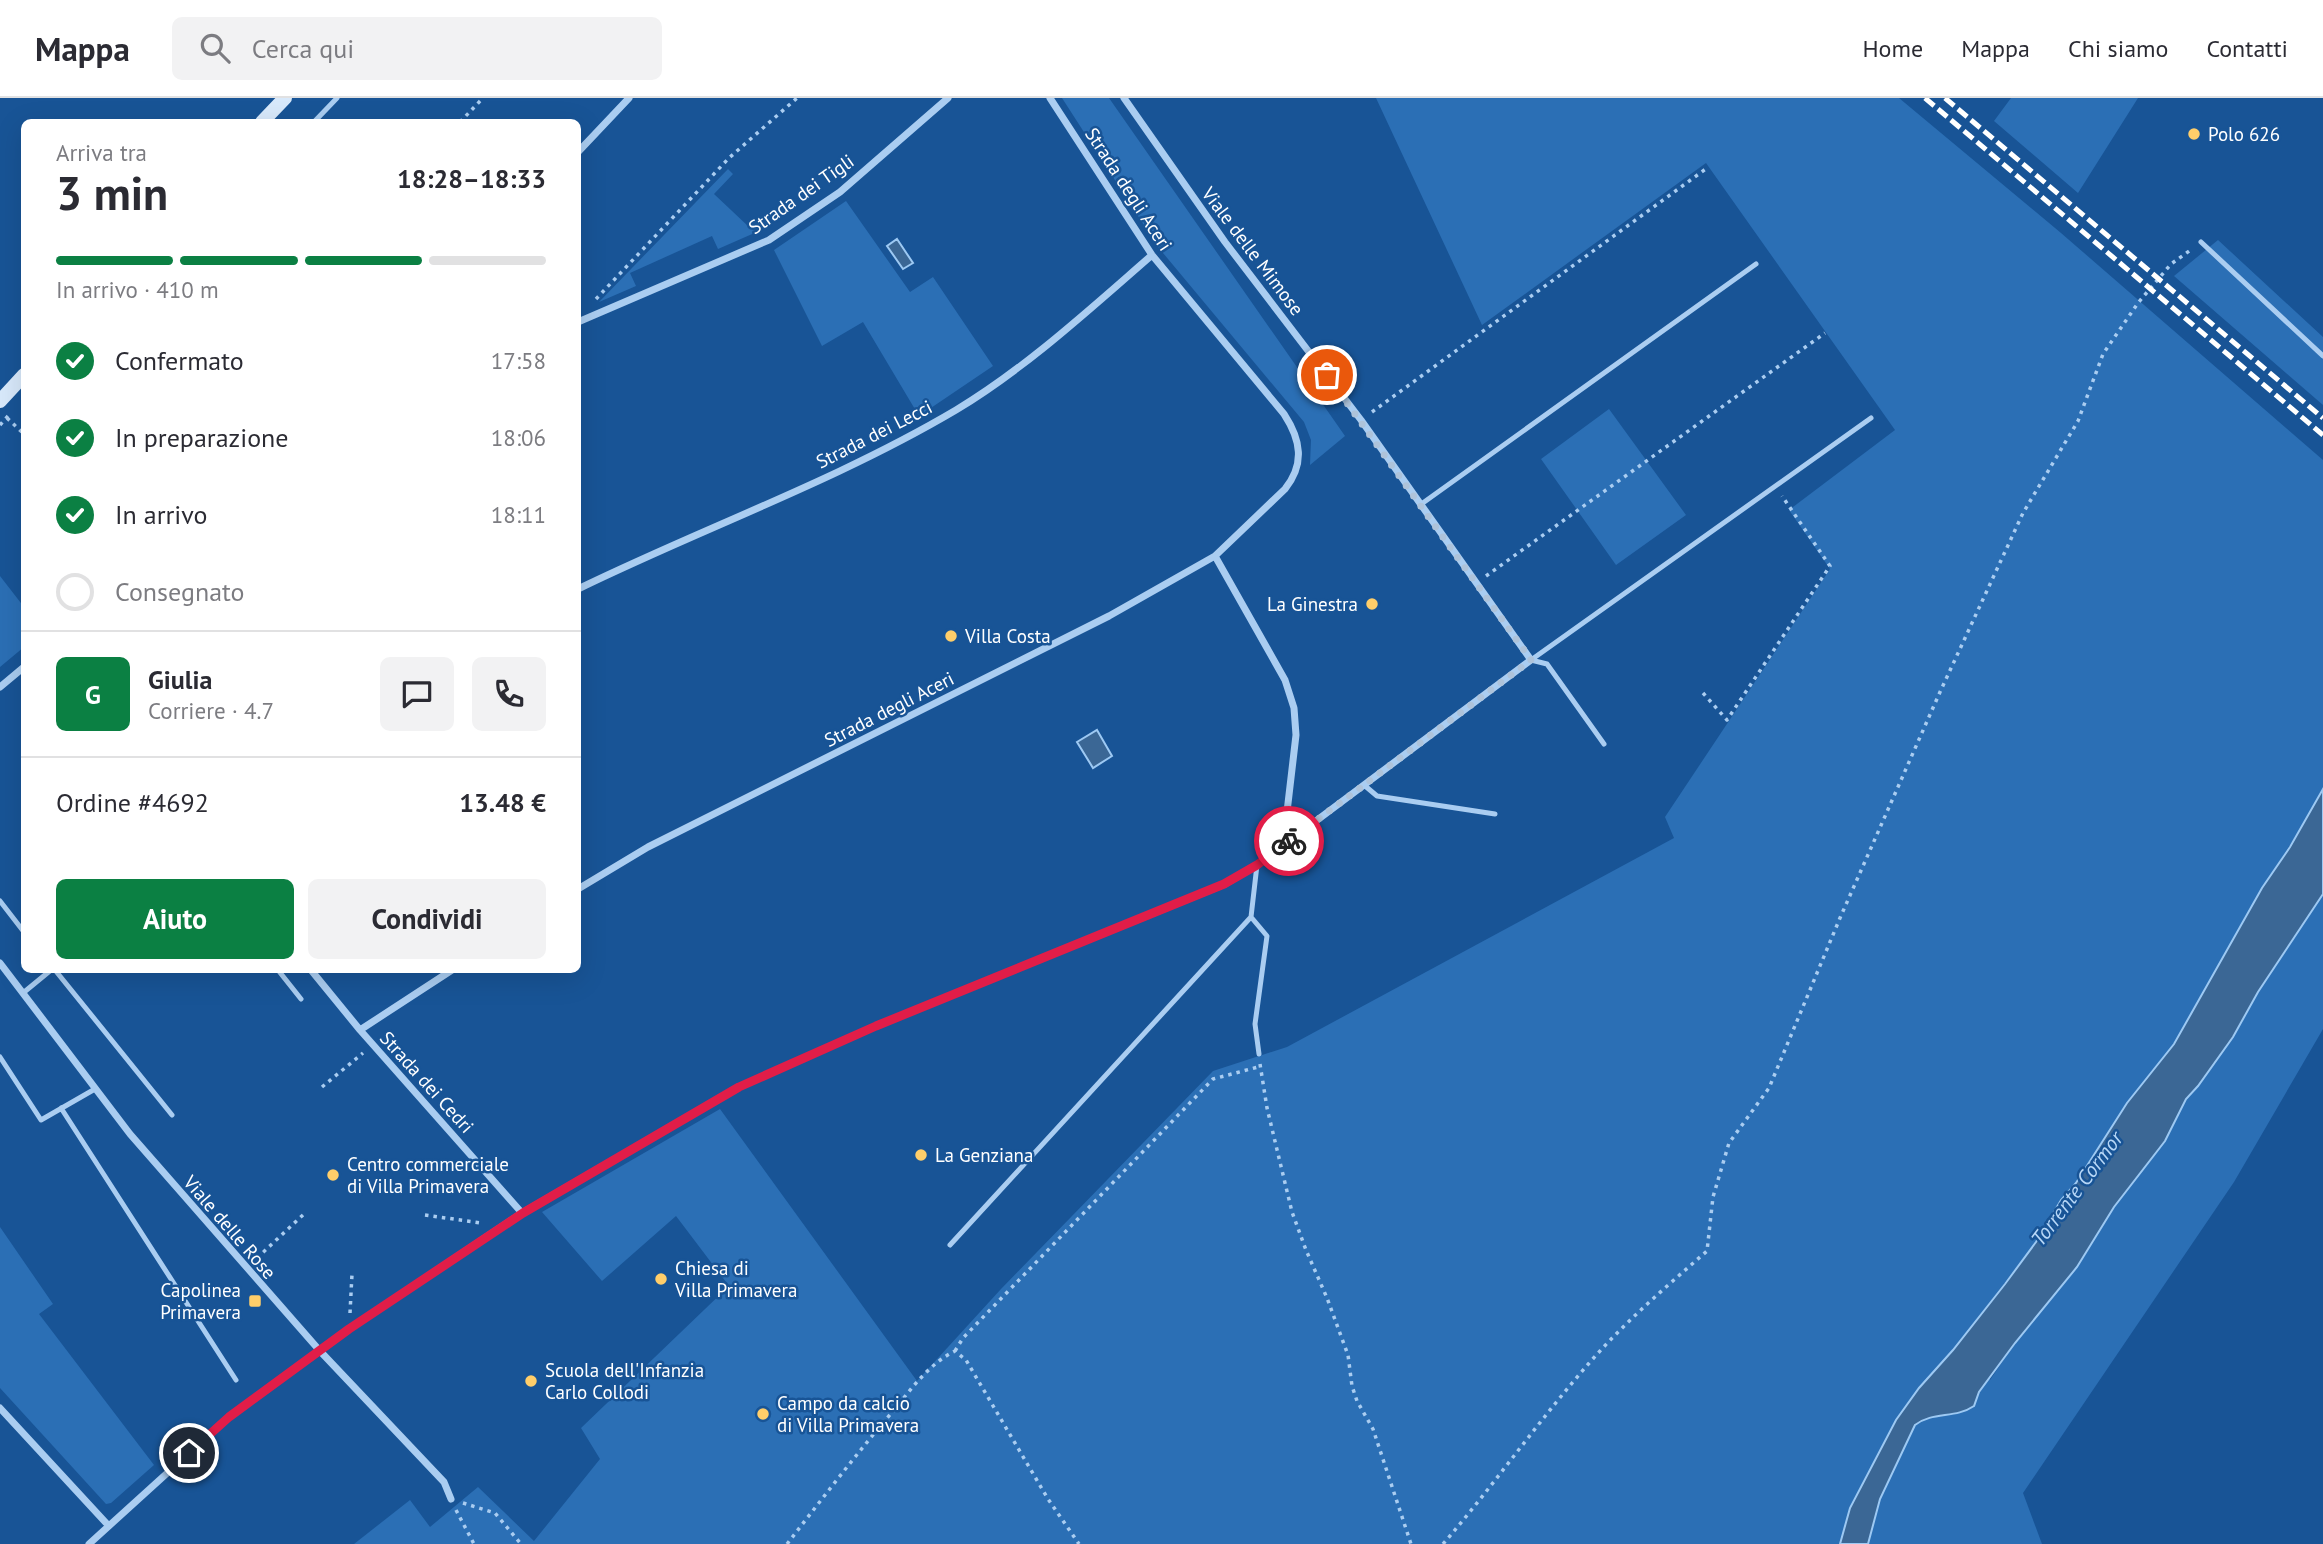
<!DOCTYPE html>
<html lang="it">
<meta charset="utf-8">
<style>
body{margin:0;font-family:"PT Sans",sans-serif;background:#f2f2f3;color:#2b2b33;height:100vh;display:flex;flex-direction:column;font-size:26px;white-space:nowrap}
*{box-sizing:border-box;margin:0}
p{font-size:23px;color:#7c7c81}
.icon{flex:none;width:38px;height:38px;fill:none;stroke:currentColor;stroke-width:2;stroke-linecap:round;stroke-linejoin:round}
.map{position:relative;flex:1;overflow:hidden}
.panel{position:absolute;left:21px;top:21px;width:560px;height:854px;display:flex;flex-direction:column;background:#fff;border-radius:10px;box-shadow:0 7px 28px #0002}
.panel>*{flex:none}
.pin{position:absolute;display:grid;place-items:center;width:60px;height:60px;color:#fff;margin:-30px;border:4px solid #fff;border-radius:50%;box-shadow:0 2px 7px #0007}
.courier{position:absolute;display:grid;place-items:center;width:70px;height:70px;margin:-35px;border:5px solid #e11d48;border-radius:50%;background:#fff;color:#222;box-shadow:0 2px 9px #0007}
.headline em{font-style:normal;font-weight:800}
.headline div{display:flex;flex-direction:column-reverse}
.headline{display:flex;align-items:center;justify-content:space-between;height:119px;padding:0 35px}
h1{font-size:46px;font-weight:800;line-height:52px}
.bar{display:grid;grid-template-columns:repeat(4,1fr);gap:10px 7px;align-content:center;height:84px;padding:0 35px}
.bar i{height:9px;border-radius:5px;background:#e1e1e2}
.bar .active{background:#0b8043}
.bar p{grid-column:span 4}
.line{display:flex;align-items:center;gap:18px;padding:0 35px;border-top:2px solid #e1e1e2}
.line div{flex:1}
.round{display:grid;place-items:center;flex:none;width:74px;height:74px;border-radius:10px;background:#f2f2f3}
ol{padding:0 35px;list-style:none}
li{display:flex;align-items:center;gap:21px;height:77px}
li p{margin-inline-start:auto}
li .icon{padding:7px;border-radius:50%;background:#0b8043;color:#fff;stroke-width:4}
li:last-child{color:#7c7c81}
li i{width:38px;height:38px;border:4px solid #e1e1e2;border-radius:50%}
.button{display:flex;gap:14px;margin-top:auto;padding:14px 35px}
.button a{flex:1;height:80px;border-radius:10px;background:#0b8043;color:#fff;font-size:28px;font-weight:800;line-height:80px;text-align:center}
.button a+a{background:#f2f2f3;color:#2b2b33}
header{display:flex;align-items:center;gap:42px;box-sizing:border-box;height:98px;padding:0 35px;background:#fff;border-bottom:2px solid #e1e1e2}
header strong{font-size:33px}
nav{display:flex;gap:38px;margin-inline-start:auto;font-size:24px}
.search{width:490px;height:63px;background:#f2f2f3;display:flex;align-items:center;gap:18px;box-sizing:border-box;padding:0 24px;border-radius:10px;color:#7c7c81;font-size:26px}
.map>svg:first-child{display:block}
.green{fill:#2b6fb5}
.water{fill:#3b6795;stroke:#9dc9f3;stroke-width:2}
.lines{fill:none;stroke-linecap:round;stroke-linejoin:round}
.path{stroke:#aacdf1;stroke-width:3.5;stroke-dasharray:3.5 5;stroke-linecap:butt}
.lane{stroke:#aacdf1;stroke-width:5}
.street{stroke:#aacdf1;stroke-width:7}
.secondary{stroke:#d8e9fb;stroke-width:14}
.rail{stroke:#fff;stroke-width:5;stroke-dasharray:12 5;stroke-linecap:butt}
.done{stroke:#aec3da;stroke-width:7;stroke-dasharray:0 12.6}
.route{stroke:#e11d48;stroke-width:9}
.poi-dot{fill:#ffce6a;stroke:#185496;stroke-width:2.5}
.labels{text-anchor:middle;stroke-width:5;stroke-linejoin:round;paint-order:stroke}
.poi-label{font-size:19px;fill:#fff;stroke:#185496;text-anchor:start}
.street-label{font-size:19px;fill:#fff;stroke:#185496}
.water-label{font-size:21px;font-style:italic;fill:#b7d7f7;stroke:#185496}
</style>
<header>
<strong>Mappa</strong>
<div class="search"><svg class="icon" aria-label="search" viewBox="0 0 24 24"><circle cx="10" cy="10" r="6"/><path d="M15 15l6 6"/></svg>Cerca qui</div>
<nav><a>Home</a><a>Mappa</a><a>Chi siamo</a><a>Contatti</a></nav>
</header>
<div class="map">
<svg width="2323" height="1446" viewBox="0 0 2323 1446">
<rect width="100%" height="100%" fill="#185496"/>
<path class="green" d="M 1062,0 L 1109,0 L 1345,338 L 1310,367 L 1311,342 L 1304,324 L 1158,149 Z
M 1376,0 L 1899,0 L 2061,135 L 2323,362 L 2323,696 L 2262,790 L 2174,946 L 2127,1005 L 2076,1085 L 2060,1102 L 2036,1144 L 1976,1222 L 1990,1282 L 2015,1245 L 2077,1169 L 2114,1109 L 2171,1032 L 2186,1000 L 2198,988 L 2233,939 L 2258,894 L 2323,796 L 2323,931 L 2234,1084 L 2023,1395 L 2042,1446 L 354,1446 L 410,1402 L 430,1429 L 478,1389 L 534,1443 L 600,1361 L 581,1330 L 729,1188 L 676,1118 L 602,1183 L 542,1114 L 720,1011 L 917,1283 L 1001,1191 L 1213,973 L 1287,949 L 1674,740 L 1665,719 L 1830,471 L 1789,412 L 1895,332 L 1706,65 L 1482,227 Z
M 2011,0 L 2138,0 L 2078,95 L 1994,23 Z
M 728,71 L 733,76 L 714,96 L 749,129 L 759,133 L 718,151 L 712,138 L 630,175 L 636,188 L 599,204 Z
M 846,103 L 910,194 L 933,179 L 993,268 L 919,318 L 863,224 L 822,248 L 774,152 Z
M 2218,142 L 2323,239 L 2323,307 L 2174,178 Z
M 1609,311 L 1686,417 L 1616,467 L 1541,361 Z
M 0,478 L 24,509 L 24,549 L 0,569 Z
M 0,1129 L 53,1206 L 39,1216 L 154,1367 L 111,1405 L 106,1406 L 0,1290 Z"/>
<path class="water" d="M 897,141 L 913,165 L 903,171 L 887,148 Z
M 1097,632 L 1112,658 L 1093,670 L 1077,644 Z
M 2323,691 L 2323,796 L 2258,894 L 2233,939 L 2198,988 L 2186,1001 L 2165,1043 L 2114,1109 L 2077,1169 L 2015,1245 L 1979,1294 L 1974,1308 C 1955,1321 1933,1313 1915,1327 L 1880,1401 L 1868,1446 L 1840,1446 L 1850,1410 L 1896,1322 L 1919,1290 L 1953,1252 L 2005,1186 L 2036,1144 L 2061,1102 L 2076,1085 L 2127,1005 L 2174,946 L 2262,790 L 2290,749 Z"/>
<g class="lines">
<path class="path" d="M 460,24 L 483,0
M 596,201 L 729,60 L 797,0
M 1372,314 L 1707,70
M 7,320 L 24,336
M 0,327 L 8,318
M 1486,478 L 1825,235
M 1703,595 L 1727,622 L 1830,468 L 1782,398
M 1260,966 L 1267,1010 L 1292,1114 L 1306,1152 L 1327,1200 L 1348,1257 L 1352,1288 L 1357,1303 L 1373,1331 L 1411,1446
M 322,989 L 363,955
M 425,1117 L 481,1125
M 257,1160 L 304,1116
M 350,1215 L 352,1176
M 955,1253 L 963,1240 L 1213,981 L 1258,969
M 463,1405 L 495,1415 L 521,1446
M 456,1412 L 474,1446
M 787,1446 C 822,1401 857,1355 894,1312 C 911,1291 930,1265 955,1253 L 966,1262 L 1048,1401 L 1079,1446
M 1443,1446 C 1494,1387 1539,1322 1591,1263 C 1626,1223 1667,1188 1707,1153 L 1713,1099 L 1729,1045 L 1769,990 L 1840,820 L 1940,594 L 2023,415 L 2078,323 L 2103,256 L 2138,205 L 2171,166 L 2192,151"/>
<path class="lane" d="M 314,24 L 337,0
M 2201,144 L 2323,258
M 1420,407 L 1756,166
M 1531,562 L 1871,320
M 1531,562 L 1547,566 L 1604,646
M 1364,687 L 1377,698 L 1495,716
M 0,803 L 24,834
M 1251,819 L 1267,838 L 1255,926 L 1259,956
M 55,872 L 172,1017
M 278,872 L 301,901
M 23,895 L 51,872
M 0,959 L 41,1022 L 95,991
M 61,1010 L 236,1282
M 950,1147 L 1251,819 L 1257,767"/>
<path class="street" d="M 578,54 L 629,0
M 578,224 L 769,142 L 840,94 L 948,0
M 1215,458 L 1285,582 L 1294,610 L 1296,637 L 1285,731 L 1288,743
M 578,491 C 703,430 836,383 956,312 C 1026,270 1091,210 1152,157
M 0,589 L 24,569
M 578,791 L 648,749 L 1109,518 L 1215,458 L 1285,391 C 1305,366 1301,342 1284,316 L 1152,157 L 1050,0
M 0,865 L 130,1036 L 320,1253 L 444,1384 L 451,1401
M 311,872 L 360,932 L 522,1115
M 360,932 L 452,872
M 0,1310 L 108,1427
M 89,1446 L 229,1319 L 349,1231 L 522,1115 L 739,989 L 876,928 L 1225,786 L 1257,767 L 1531,562 L 1361,322 L 1225,144 L 1124,0"/>
<path class="secondary" d="M 262,24 L 285,0
M 0,303 L 24,277"/>
<path class="rail" d="M 1925,0 L 2323,337
M 1945,0 L 2323,320"/>
</g>
<g class="lines">
<path class="done" d="M 1289,743 L 1531,562 L 1327,277"/>
<path class="route" d="M 189,1355 L 229,1319 L 349,1231 L 523,1115 L 739,989 L 876,928 L 1224,786 L 1257,767 L 1289,743"/>
</g>
<g class="poi-dot">
<circle cx="2194" cy="36" r="7"/>
<circle cx="1372" cy="506" r="7"/>
<circle cx="951" cy="538" r="7"/>
<circle cx="921" cy="1057" r="7"/>
<circle cx="333" cy="1077" r="7"/>
<circle cx="661" cy="1181" r="7"/>
<rect x="248" y="1196" width="14" height="14" rx="3.5"/>
<circle cx="531" cy="1283" r="7"/>
<circle cx="763" cy="1316" r="7"/>
</g>
<g class="labels">
<g class="poi-label">
<text x="2208" y="43">Polo 626</text>
<text x="1358" y="513" text-anchor="end">La Ginestra</text>
<text x="965" y="545">Villa Costa</text>
<text x="935" y="1064">La Genziana</text>
<text x="347" y="1073">Centro commerciale<tspan x="347" dy="22">di Villa Primavera</tspan></text>
<text x="675" y="1177">Chiesa di<tspan x="675" dy="22">Villa Primavera</tspan></text>
<text x="241" y="1199" text-anchor="end">Capolinea<tspan x="241" dy="22">Primavera</tspan></text>
<text x="545" y="1279">Scuola dell'Infanzia<tspan x="545" dy="22">Carlo Collodi</tspan></text>
<text x="777" y="1312">Campo da calcio<tspan x="777" dy="22">di Villa Primavera</tspan></text>
</g>
<g class="street-label">
<text transform="translate(1129 91) rotate(57)" y="7">Strada degli Aceri</text>
<text transform="translate(801 96) rotate(-35)" y="7">Strada dei Tigli</text>
<text transform="translate(1253 153) rotate(53)" y="7">Viale delle Mimose</text>
<text transform="translate(874 336) rotate(-27)" y="7">Strada dei Lecci</text>
<text transform="translate(889 611) rotate(-27)" y="7">Strada degli Aceri</text>
<text transform="translate(427 984) rotate(48)" y="7">Strada dei Cedri</text>
<text transform="translate(230 1129) rotate(49)" y="7">Viale delle Rose</text>
</g>
<g class="water-label">
<text transform="translate(2077 1091) rotate(-53)" y="7">Torrente Cormor</text>
</g>
</g>
</svg>
<div class="pin" style="left:1327px;top:277px;background:#ea580c"><svg class="icon" aria-label="bag" viewBox="0 0 24 24"><path d="M5 8h14l-1 12H6zM9 8a3 3 0 0 1 6 0"/></svg></div>
<div class="pin" style="left:189px;top:1355px;background:#1f2937"><svg class="icon" aria-label="home" viewBox="0 0 24 24"><path d="M3 11l9-7 9 7M6 9v11h12V9"/></svg></div>
<div class="courier" style="left:1289px;top:743px"><svg class="icon" aria-label="bike" viewBox="0 0 24 24"><circle cx="6" cy="16" r="4"/><circle cx="18" cy="16" r="4"/><path d="M6 16l4-8h5l3 8M10 8l3 8H6M13 5h3"/></svg></div>
<section class="panel">
<div class="headline"><div><h1>3 min</h1><p>Arriva tra</p></div><em>18:28–18:33</em></div>
<div class="bar"><i class="active"></i><i class="active"></i><i class="active"></i><i></i><p>In arrivo · 410 m</p></div>
<ol>
<li><svg class="icon" aria-label="check" viewBox="0 0 24 24"><path d="M5 12l5 5 9-10"/></svg>Confermato<p>17:58</p></li>
<li><svg class="icon" aria-label="check" viewBox="0 0 24 24"><path d="M5 12l5 5 9-10"/></svg>In preparazione<p>18:06</p></li>
<li><svg class="icon" aria-label="check" viewBox="0 0 24 24"><path d="M5 12l5 5 9-10"/></svg>In arrivo<p>18:11</p></li>
<li><i></i>Consegnato</li>
</ol>
<div class="line" style="height:126px"><b class="round" style="background:#0b8043;color:#fff">G</b><div><b>Giulia</b><p>Corriere · 4.7</p></div><a class="round"><svg class="icon" aria-label="chat" viewBox="0 0 24 24"><path d="M4 5h16v11H9l-5 4z"/></svg></a><a class="round"><svg class="icon" aria-label="phone" viewBox="0 0 24 24"><path d="M5 4h4l2 5-3 2q2 4 5 5l2-3 5 2v4C11 20 4 13 5 4z"/></svg></a></div>
<div class="line" style="height:91px"><div>Ordine #4692</div><b>13.48 €</b></div>
<div class="button"><a>Aiuto</a><a>Condividi</a></div>
</section>
</div>
